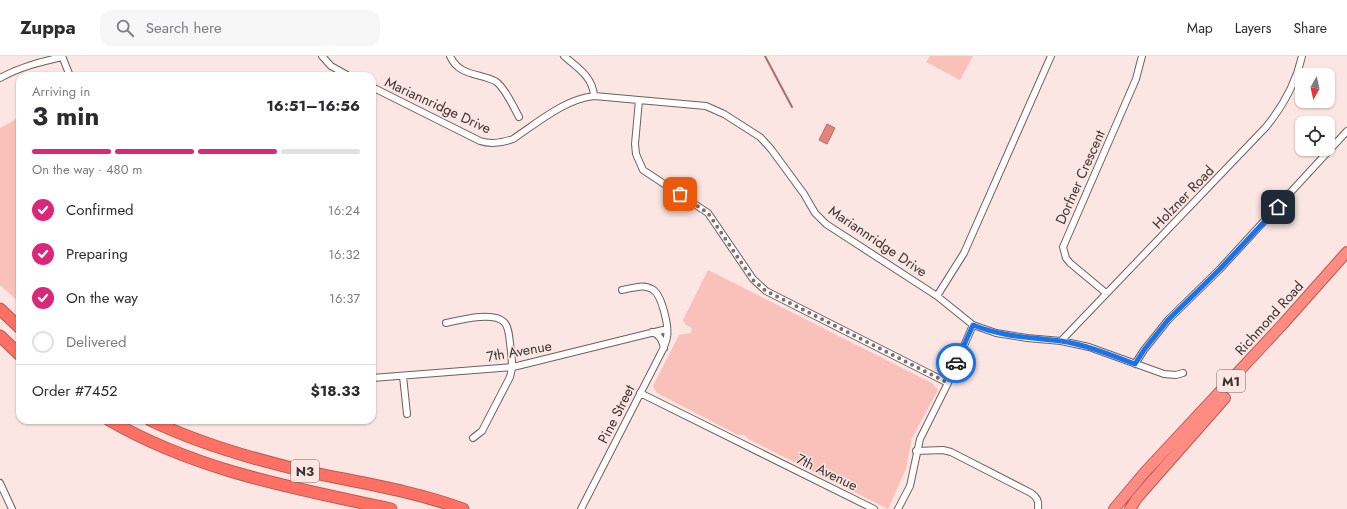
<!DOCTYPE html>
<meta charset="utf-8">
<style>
body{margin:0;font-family:Jost,sans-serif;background:#f7f7f7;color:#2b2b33;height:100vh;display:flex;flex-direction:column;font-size:15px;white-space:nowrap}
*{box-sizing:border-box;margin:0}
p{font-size:13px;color:#7c7c81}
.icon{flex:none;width:22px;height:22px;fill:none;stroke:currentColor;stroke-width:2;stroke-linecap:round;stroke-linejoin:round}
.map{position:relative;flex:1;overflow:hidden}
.sheet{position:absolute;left:16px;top:16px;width:360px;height:352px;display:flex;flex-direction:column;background:#fff;border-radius:12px;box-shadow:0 1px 3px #0004}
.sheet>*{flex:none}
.needle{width:26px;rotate:188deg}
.controls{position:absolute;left:1295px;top:12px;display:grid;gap:8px}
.controls a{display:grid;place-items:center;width:40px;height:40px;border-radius:8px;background:#fff;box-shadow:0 1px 3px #0004;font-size:20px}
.pin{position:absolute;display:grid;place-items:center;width:34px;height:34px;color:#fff;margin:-17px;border-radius:8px;box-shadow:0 2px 6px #0006}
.courier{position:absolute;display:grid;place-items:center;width:40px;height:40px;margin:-20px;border:3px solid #1a73e8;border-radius:50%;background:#fff;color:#222;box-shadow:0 1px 5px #0007}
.head em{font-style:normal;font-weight:700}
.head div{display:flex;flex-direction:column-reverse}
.head{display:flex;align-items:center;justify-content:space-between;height:68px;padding:0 16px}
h1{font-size:26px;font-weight:700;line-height:30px}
.bar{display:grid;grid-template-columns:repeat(4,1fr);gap:6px 4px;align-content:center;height:48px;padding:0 16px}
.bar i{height:5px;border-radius:3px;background:#e1e1e2}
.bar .on{background:#db2777}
.bar p{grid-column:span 4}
.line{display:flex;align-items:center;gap:10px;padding:0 16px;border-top:1px solid #e1e1e2}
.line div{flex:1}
ol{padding:0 16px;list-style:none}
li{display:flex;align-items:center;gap:12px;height:44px}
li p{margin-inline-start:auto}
li .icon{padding:4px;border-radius:50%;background:#db2777;color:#fff;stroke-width:4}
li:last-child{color:#7c7c81}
li i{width:22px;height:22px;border:2px solid #e1e1e2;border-radius:50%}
header{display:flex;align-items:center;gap:24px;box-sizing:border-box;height:56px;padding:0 20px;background:#fff;border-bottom:1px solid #e1e1e2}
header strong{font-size:19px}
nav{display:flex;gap:22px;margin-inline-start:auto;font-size:14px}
.search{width:280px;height:36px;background:#f7f7f7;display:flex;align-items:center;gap:10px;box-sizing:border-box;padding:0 14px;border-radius:12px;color:#7c7c81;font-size:15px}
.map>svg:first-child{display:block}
.green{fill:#fac1ba}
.water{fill:#e58378;stroke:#b26b63}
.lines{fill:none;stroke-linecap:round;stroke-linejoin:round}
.stream{stroke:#b26b63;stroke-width:2}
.minor-casing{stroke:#705f5c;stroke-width:8}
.trunk-casing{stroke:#ba5b52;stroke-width:12}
.motorway-casing{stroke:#ba5b52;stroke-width:13}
.minor{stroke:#fff;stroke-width:6}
.trunk{stroke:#ff8c83;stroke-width:10}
.motorway{stroke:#ff7064;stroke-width:11}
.done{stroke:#7e7270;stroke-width:4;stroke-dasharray:0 7.2}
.route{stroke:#1a73e8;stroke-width:5}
.labels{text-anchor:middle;stroke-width:3;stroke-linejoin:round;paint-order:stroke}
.shield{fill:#fbe6e3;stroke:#746967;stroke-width:1}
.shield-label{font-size:13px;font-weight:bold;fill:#3a3332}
.street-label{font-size:14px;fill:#3a3332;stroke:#fbe6e3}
</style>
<header>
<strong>Zuppa</strong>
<div class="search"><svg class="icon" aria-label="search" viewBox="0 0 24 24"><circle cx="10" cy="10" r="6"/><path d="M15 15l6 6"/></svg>Search here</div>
<nav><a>Map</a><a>Layers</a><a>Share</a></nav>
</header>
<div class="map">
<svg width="1347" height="453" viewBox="0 0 1347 453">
<rect width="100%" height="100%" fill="#fbe6e3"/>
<path class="green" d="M 930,0 L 973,0 L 960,24 L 926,6 Z
M 20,61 L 20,247 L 0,229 L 0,72 Z
M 708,214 L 932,327 L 938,334 L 912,382 L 906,413 L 888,453 L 748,383 C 746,379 743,378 738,379 L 657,337 L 653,330 L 679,279 L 691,277 L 692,272 L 686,269 L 683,264 Z"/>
<path class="water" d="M 827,68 L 835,72 L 827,88 L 819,84 Z"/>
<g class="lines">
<path class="stream" d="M 765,0 L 792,51"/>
<g class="minor-casing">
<path id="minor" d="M 62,0 L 70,20
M 322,0 L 331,10 L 349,20
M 450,0 C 459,20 478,17 495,25 C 504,30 514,52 519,61
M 564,0 C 577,11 593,21 594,40
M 0,22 C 20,11 40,6 62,1
M 372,31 L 480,85 C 492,89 502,87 513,83 C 537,67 565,43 594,40 L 706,50 L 724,58 L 760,81 L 771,93 L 804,138 L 815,157 L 826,168 L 937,240 L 973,269 L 996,277 L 1027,282 L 1061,285 L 1089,291 L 1164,318 L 1176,319 L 1183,317
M 639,44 L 635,88 L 636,98 L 643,114 L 708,157 L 753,223 L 766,235 L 948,327
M 1106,237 L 1070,207 L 1066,202 L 1063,191 L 1136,23 L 1142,0
M 937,240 L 964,197 L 1051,0
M 446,267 C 460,264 493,255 504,266 C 509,271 509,280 510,287 C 511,298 514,309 510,321 L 482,375 L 473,382
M 652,276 C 660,279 662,284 664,292
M 1061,285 L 1266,71 C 1283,50 1296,27 1302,0
M 1135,308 L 1144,294 L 1168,264 L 1220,213 L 1347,75
M 403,320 L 407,358
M 372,322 L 513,311 L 667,273
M 640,337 L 874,453
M 916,395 L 943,394 L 951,396 L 1031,437 C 1037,441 1039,445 1038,453
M 0,427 L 12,453
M 581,453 L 659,301 C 662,295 666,288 667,281 C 669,271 662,238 652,233 C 643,228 632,232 622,234
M 898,453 L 910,430 L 920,383 L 948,327 L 973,269"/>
</g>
<g class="trunk-casing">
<path id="trunk" d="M 1114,453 L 1145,416 L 1283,268 L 1347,196
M 1130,453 L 1137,442 L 1225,342"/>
</g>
<g class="motorway-casing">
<path id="motorway" d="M 0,253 L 20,272
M 0,280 L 20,299
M 109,364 C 197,415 293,432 391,453
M 150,364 C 198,387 249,402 300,414 C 355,426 411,434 463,453"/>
</g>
<use href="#minor" class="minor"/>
<use href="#trunk" class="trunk"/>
<use href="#motorway" class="motorway"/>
</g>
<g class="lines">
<path class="done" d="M 680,138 L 708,157 L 753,224 L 766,235 L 948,327 L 956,307"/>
<path class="route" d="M 956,307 L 973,269 C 1003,281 1029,281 1061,285 C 1087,289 1111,299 1135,308 L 1144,294 L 1168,264 L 1220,213 L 1278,151"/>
</g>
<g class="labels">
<g class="shield">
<rect x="1217" y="314" width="28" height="22" rx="3"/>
<rect x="291" y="404" width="28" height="22" rx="3"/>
</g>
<g class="shield-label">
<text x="1231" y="330">M1</text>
<text x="305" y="420">N3</text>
</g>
<g class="street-label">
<text transform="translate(438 49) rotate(25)" y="5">Mariannridge Drive</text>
<text transform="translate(1080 121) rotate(-66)" y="5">Dorfner Crescent</text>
<text transform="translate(1183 141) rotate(-46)" y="5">Holzner Road</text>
<text transform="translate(878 185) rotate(34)" y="5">Mariannridge Drive</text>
<text transform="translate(1269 262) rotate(-48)" y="5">Richmond Road</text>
<text transform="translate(519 295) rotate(-10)" y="5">7th Avenue</text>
<text transform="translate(616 358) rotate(-63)" y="5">Pine Street</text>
<text transform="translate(827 416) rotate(26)" y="5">7th Avenue</text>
</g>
</g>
</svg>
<div class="controls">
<a><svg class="needle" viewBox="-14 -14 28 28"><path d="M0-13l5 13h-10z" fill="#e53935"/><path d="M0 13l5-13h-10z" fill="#7c7c81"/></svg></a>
<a><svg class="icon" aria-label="locate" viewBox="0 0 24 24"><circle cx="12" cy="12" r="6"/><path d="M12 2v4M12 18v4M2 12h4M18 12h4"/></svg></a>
</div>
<div class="pin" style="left:680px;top:138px;background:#ea580c"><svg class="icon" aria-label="bag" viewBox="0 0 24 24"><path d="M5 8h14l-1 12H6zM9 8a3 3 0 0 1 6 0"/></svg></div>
<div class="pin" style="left:1278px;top:151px;background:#1f2937"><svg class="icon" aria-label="home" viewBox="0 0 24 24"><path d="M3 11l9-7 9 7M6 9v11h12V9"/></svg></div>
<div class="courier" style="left:956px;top:307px"><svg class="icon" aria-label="car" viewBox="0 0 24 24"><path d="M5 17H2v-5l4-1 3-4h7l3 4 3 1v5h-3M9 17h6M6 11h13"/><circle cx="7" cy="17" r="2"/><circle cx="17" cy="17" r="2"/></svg></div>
<section class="sheet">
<div class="head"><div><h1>3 min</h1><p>Arriving in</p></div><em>16:51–16:56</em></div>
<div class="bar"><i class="on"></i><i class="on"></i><i class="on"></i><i></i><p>On the way · 480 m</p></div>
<ol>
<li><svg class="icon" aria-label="check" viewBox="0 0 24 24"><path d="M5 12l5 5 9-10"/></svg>Confirmed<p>16:24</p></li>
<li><svg class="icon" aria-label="check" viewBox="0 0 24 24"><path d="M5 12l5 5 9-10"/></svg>Preparing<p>16:32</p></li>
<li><svg class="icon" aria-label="check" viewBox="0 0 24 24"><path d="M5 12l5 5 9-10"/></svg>On the way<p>16:37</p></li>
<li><i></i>Delivered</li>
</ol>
<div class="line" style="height:52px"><div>Order #7452</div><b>$18.33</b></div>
</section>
</div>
